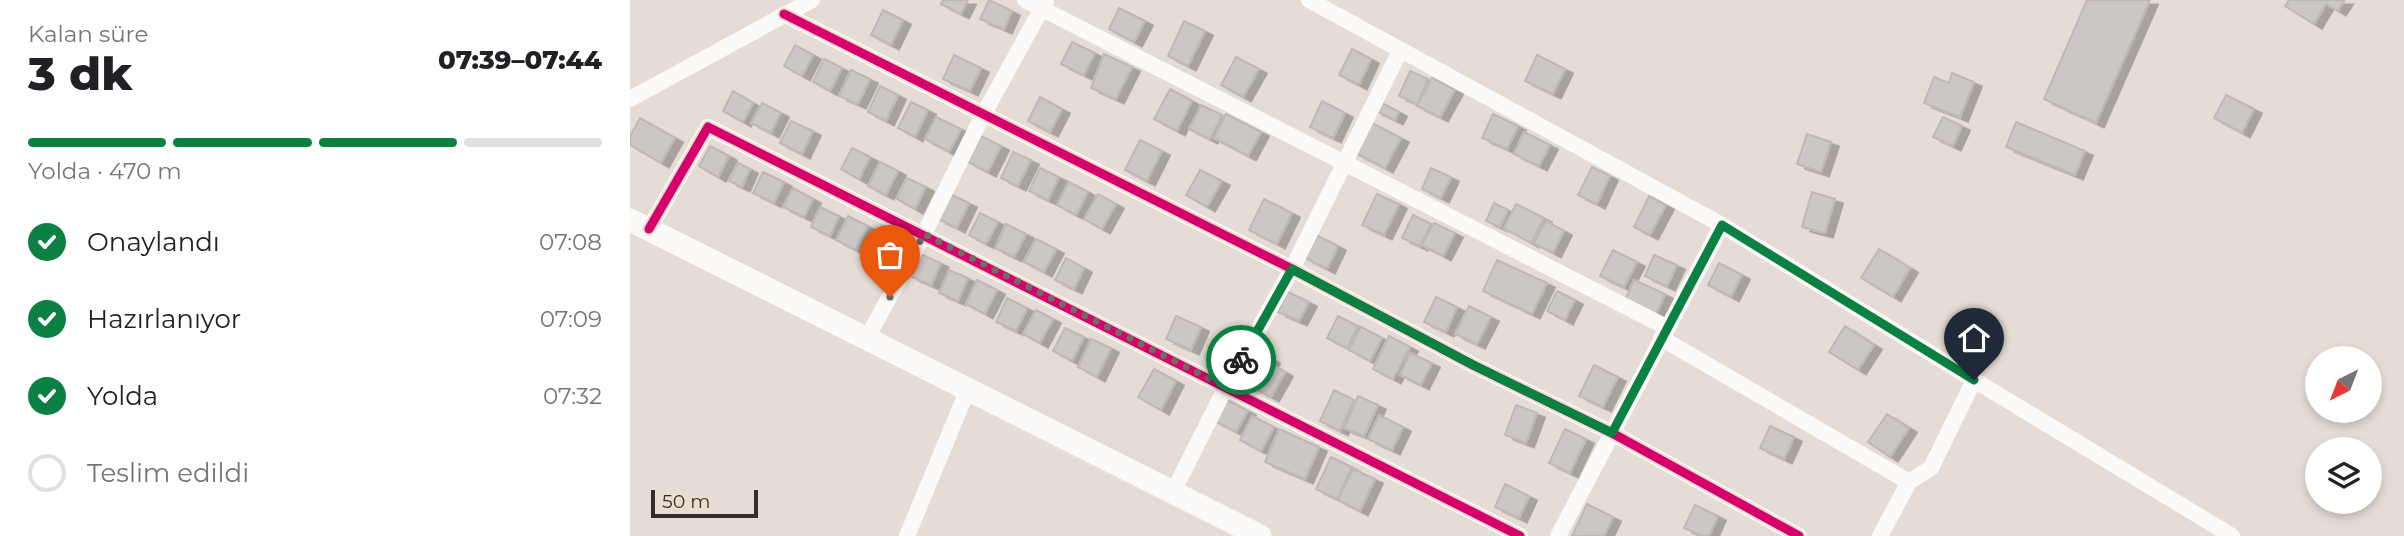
<!DOCTYPE html>
<html lang="tr">
<meta charset="utf-8">
<style>
body{margin:0;font-family:Montserrat,sans-serif;background:#f6f6f6;color:#202124;height:100vh;display:flex;flex-direction:column;font-size:26px;white-space:nowrap}
*{box-sizing:border-box;margin:0}
p{font-size:23px;color:#757577}
.icon{flex:none;width:38px;height:38px;fill:none;stroke:currentColor;stroke-width:2;stroke-linecap:round;stroke-linejoin:round}
.map{position:relative;flex:1;overflow:hidden}
.details{display:flex;flex-direction:column;background:#fff;width:630px}
.details>*{flex:none}
.needle{width:46px;rotate:222deg}
.controls{position:absolute;left:1675px;top:346px;display:grid;gap:14px}
.controls a{display:grid;place-items:center;width:77px;height:77px;border-radius:50%;background:#fff;box-shadow:0 4px 10px #0003;font-size:35px}
.scale{position:absolute;left:21px;bottom:18px;width:107px;box-sizing:border-box;padding-left:7px;border:4px solid #352f29;border-top:0;font-size:19px;line-height:24px;white-space:nowrap;color:#352f29;-webkit-text-stroke:5px #ecddce;paint-order:stroke}
.pin{position:absolute;display:grid;place-items:center;width:60px;height:60px;color:#fff;margin:-72px -30px;border-radius:50% 50% 50% 0;rotate:-45deg;box-shadow:0 0 7px #0007}
.pin .icon{rotate:45deg}
.courier{position:absolute;display:grid;place-items:center;width:70px;height:70px;margin:-35px;border:5px solid #0b8043;border-radius:50%;background:#fff;color:#222;box-shadow:0 2px 9px #0007}
.summary em{font-style:normal;font-weight:800}
.summary div{display:flex;flex-direction:column-reverse}
.summary{display:flex;align-items:center;justify-content:space-between;height:119px;padding:0 28px}
h1{font-size:46px;font-weight:800;line-height:52px}
.bar{display:grid;grid-template-columns:repeat(4,1fr);gap:10px 7px;align-content:center;height:84px;padding:0 28px}
.bar i{height:9px;border-radius:5px;background:#e0e0e0}
.bar .current{background:#0b8043}
.bar p{grid-column:span 4}
ol{padding:0 28px;list-style:none}
li{display:flex;align-items:center;gap:21px;height:77px}
li p{margin-inline-start:auto}
li .icon{padding:7px;border-radius:50%;background:#0b8043;color:#fff;stroke-width:4}
li:last-child{color:#757577}
li i{width:38px;height:38px;border:4px solid #e0e0e0;border-radius:50%}
main{display:flex;flex:1;min-height:0}
.map>svg:first-child{display:block}
.building{fill:#ccc6c4;stroke:#beb8b6;stroke-width:2;filter:url(#shadow)}
.lines{fill:none;stroke-linecap:round;stroke-linejoin:round}
.street{stroke:#fbfaf9;stroke-width:16}
.secondary{stroke:#fbfaf9;stroke-width:23}
.cycleway-casing{stroke:#ecddce;stroke-width:13}
.cycleway{stroke:#d6006c;stroke-width:9}
.done{stroke:#736c65;stroke-width:7;stroke-dasharray:0 12.6}
.route{stroke:#0b8043;stroke-width:9}
</style>
<main>
<section class="details">
<div class="summary"><div><h1>3 dk</h1><p>Kalan süre</p></div><em>07:39–07:44</em></div>
<div class="bar"><i class="current"></i><i class="current"></i><i class="current"></i><i></i><p>Yolda · 470 m</p></div>
<ol>
<li><svg class="icon" aria-label="check" viewBox="0 0 24 24"><path d="M5 12l5 5 9-10"/></svg>Onaylandı<p>07:08</p></li>
<li><svg class="icon" aria-label="check" viewBox="0 0 24 24"><path d="M5 12l5 5 9-10"/></svg>Hazırlanıyor<p>07:09</p></li>
<li><svg class="icon" aria-label="check" viewBox="0 0 24 24"><path d="M5 12l5 5 9-10"/></svg>Yolda<p>07:32</p></li>
<li><i></i>Teslim edildi</li>
</ol>
</section>
<div class="map">
<svg width="1774" height="536" viewBox="0 0 1774 536">
<defs>
<filter id="shadow"><feDropShadow dx="8" dy="4.5" stdDeviation="0" flood-color="#0004"/></filter>
</defs>
<rect width="100%" height="100%" fill="#e5ddd5"/>
<path class="building" d="M 313,0 L 338,0 L 331,14 L 311,4 Z
M 359,0 L 382,11 L 374,29 L 350,19 Z
M 1457,0 L 1520,0 L 1466,123 L 1414,99 Z
M 1659,0 L 1715,0 L 1708,11 L 1696,4 L 1684,24 L 1655,6 Z
M 489,8 L 515,21 L 504,42 L 479,29 Z
M 253,10 L 273,20 L 261,45 L 241,35 Z
M 554,21 L 575,31 L 558,66 L 538,56 Z
M 442,42 L 465,53 L 454,75 L 431,64 Z
M 165,45 L 183,55 L 172,76 L 154,66 Z
M 722,49 L 741,59 L 729,85 L 709,75 Z
M 474,54 L 502,67 L 486,99 L 461,88 Z
M 324,55 L 351,68 L 340,91 L 313,79 Z
M 907,55 L 935,69 L 923,94 L 895,81 Z
M 606,57 L 629,69 L 613,97 L 591,85 Z
M 194,59 L 212,68 L 200,91 L 183,82 Z
M 221,70 L 240,79 L 228,104 L 209,96 Z
M 780,71 L 798,79 L 787,104 L 769,96 Z
M 1322,73 L 1344,82 L 1330,117 L 1294,103 L 1304,77 L 1319,83 Z
M 802,78 L 825,90 L 810,117 L 787,106 Z
M 250,86 L 268,95 L 256,121 L 238,112 Z
M 540,89 L 562,101 L 547,131 L 524,119 Z
M 103,91 L 123,103 L 113,122 L 93,111 Z
M 1596,95 L 1624,109 L 1612,133 L 1584,118 Z
M 410,97 L 432,109 L 420,132 L 398,121 Z
M 692,101 L 715,113 L 703,138 L 680,127 Z
M 748,101 L 769,112 L 765,120 L 744,110 Z
M 281,102 L 298,110 L 285,137 L 268,128 Z
M 132,103 L 151,113 L 141,133 L 121,123 Z
M 571,105 L 592,115 L 580,139 L 559,129 Z
M 596,114 L 631,132 L 618,156 L 584,138 Z
M 863,114 L 888,126 L 877,149 L 852,138 Z
M 306,117 L 331,129 L 319,152 L 295,139 Z
M 1313,117 L 1332,126 L 1323,146 L 1303,137 Z
M 10,118 L 45,138 L 31,163 L 0,145 L 0,136 Z
M 161,121 L 183,131 L 172,154 L 150,143 Z
M 1386,122 L 1455,151 L 1445,175 L 1376,147 Z
M 742,123 L 771,138 L 755,168 L 727,154 Z
M 894,132 L 920,145 L 909,166 L 884,154 Z
M 1177,134 L 1201,142 L 1191,172 L 1167,164 Z
M 351,136 L 371,146 L 358,172 L 338,162 Z
M 510,140 L 532,151 L 517,181 L 495,170 Z
M 80,146 L 99,156 L 88,177 L 69,166 Z
M 222,148 L 240,157 L 229,179 L 211,169 Z
M 383,152 L 401,160 L 388,186 L 371,178 Z
M 250,162 L 268,171 L 256,195 L 238,186 Z
M 108,163 L 120,169 L 112,187 L 99,181 Z
M 962,167 L 980,176 L 967,204 L 948,195 Z
M 410,168 L 429,177 L 418,200 L 399,191 Z
M 801,168 L 821,177 L 811,198 L 792,189 Z
M 570,170 L 592,181 L 577,207 L 556,195 Z
M 133,172 L 154,182 L 144,203 L 123,193 Z
M 277,178 L 296,187 L 285,209 L 267,199 Z
M 439,182 L 458,192 L 446,215 L 427,205 Z
M 163,188 L 183,199 L 174,217 L 153,207 Z
M 1182,192 L 1205,199 L 1195,233 L 1172,227 Z
M 320,194 L 339,203 L 327,228 L 308,219 Z
M 468,194 L 486,204 L 472,229 L 454,219 Z
M 747,194 L 769,204 L 754,235 L 732,225 Z
M 1019,196 L 1036,205 L 1020,235 L 1004,227 Z
M 634,199 L 662,213 L 647,244 L 619,230 Z
M 864,203 L 878,210 L 870,227 L 856,221 Z
M 886,204 L 914,218 L 901,243 L 874,228 Z
M 190,207 L 209,216 L 200,236 L 181,227 Z
M 350,213 L 368,222 L 356,244 L 339,235 Z
M 783,215 L 801,224 L 790,246 L 772,238 Z
M 218,216 L 238,226 L 226,250 L 206,240 Z
M 916,221 L 934,231 L 923,253 L 904,243 Z
M 804,223 L 825,233 L 813,256 L 792,245 Z
M 376,224 L 396,234 L 384,257 L 365,248 Z
M 248,233 L 267,241 L 257,264 L 238,256 Z
M 686,235 L 708,246 L 697,269 L 675,258 Z
M 406,239 L 426,249 L 414,272 L 394,262 Z
M 1249,249 L 1280,268 L 1263,297 L 1231,278 Z
M 983,250 L 1007,262 L 994,287 L 970,276 Z
M 290,254 L 311,263 L 301,285 L 280,276 Z
M 1024,255 L 1047,265 L 1037,286 L 1015,276 Z
M 436,258 L 454,268 L 444,289 L 425,280 Z
M 867,260 L 917,283 L 902,314 L 853,291 Z
M 1089,263 L 1112,275 L 1101,297 L 1078,285 Z
M 319,270 L 338,278 L 328,301 L 309,293 Z
M 347,280 L 367,290 L 355,314 L 336,304 Z
M 1004,280 L 1035,294 L 1026,315 L 995,300 Z
M 927,291 L 945,300 L 935,320 L 917,311 Z
M 658,292 L 679,302 L 669,321 L 648,312 Z
M 806,297 L 827,307 L 816,332 L 794,322 Z
M 377,298 L 397,308 L 386,331 L 366,322 Z
M 839,306 L 861,317 L 847,344 L 825,334 Z
M 406,310 L 423,319 L 410,343 L 393,334 Z
M 546,316 L 571,327 L 561,350 L 536,339 Z
M 708,316 L 728,326 L 717,348 L 697,338 Z
M 1215,326 L 1244,345 L 1228,370 L 1199,352 Z
M 731,327 L 752,338 L 740,361 L 719,350 Z
M 435,328 L 454,337 L 442,361 L 423,351 Z
M 759,336 L 780,347 L 763,379 L 743,369 Z
M 461,339 L 481,348 L 467,377 L 448,367 Z
M 625,350 L 642,359 L 629,385 L 612,377 Z
M 780,353 L 802,363 L 791,385 L 770,375 Z
M 643,365 L 655,372 L 641,397 L 629,391 Z
M 964,365 L 988,377 L 973,407 L 949,396 Z
M 524,369 L 546,381 L 531,410 L 508,397 Z
M 704,390 L 724,400 L 710,431 L 690,421 Z
M 728,396 L 748,405 L 734,436 L 714,428 Z
M 595,399 L 618,411 L 606,432 L 583,420 Z
M 886,405 L 907,413 L 896,443 L 875,435 Z
M 1257,414 L 1279,428 L 1260,457 L 1238,442 Z
M 749,415 L 773,427 L 762,450 L 738,439 Z
M 622,416 L 644,427 L 631,451 L 610,440 Z
M 1140,426 L 1164,437 L 1154,459 L 1130,448 Z
M 649,429 L 689,447 L 675,479 L 635,462 Z
M 935,429 L 956,439 L 940,473 L 919,463 Z
M 701,457 L 722,467 L 707,499 L 686,489 Z
M 723,469 L 745,479 L 730,511 L 708,500 Z
M 875,484 L 899,496 L 889,518 L 865,507 Z
M 957,504 L 983,517 L 974,536 L 942,536 Z
M 1065,505 L 1088,516 L 1079,536 L 1072,536 L 1054,528 Z"/>
<g class="lines">
<path class="street" d="M 395,0 L 1036,327
M 679,0 L 1092,225 L 1344,380 L 1301,468 L 1279,482 L 1250,536
M 154,14 L 662,269 L 843,365 L 982,433 L 1169,536
M 0,99 L 182,0
M 19,229 L 78,127 L 890,536
M 237,338 L 294,234 L 353,115 L 416,1
M 1031,338 L 1279,482
M 1344,380 L 1602,536
M 543,492 L 596,387 L 662,269 L 770,51
M 277,536 L 338,389
M 928,536 L 1092,225"/>
<path class="secondary" d="M 0,220 L 630,536"/>
<g class="cycleway-casing">
<path id="cycleway" d="M 154,14 L 662,269 L 843,365 L 982,433 L 1169,536
M 19,229 L 78,127 L 890,536"/>
</g>
<use href="#cycleway" class="cycleway"/>
</g>
<g class="lines">
<path class="done" d="M 260,297 L 294,234 L 596,387 L 611,360"/>
<path class="route" d="M 611,360 L 662,269 L 843,365 L 982,433 L 1092,225 L 1344,380"/>
</g>
</svg>
<div class="controls">
<a><svg class="needle" viewBox="-14 -14 28 28"><path d="M0-13l5 13h-10z" fill="#e53935"/><path d="M0 13l5-13h-10z" fill="#757577"/></svg></a>
<a><svg class="icon" aria-label="layers" viewBox="0 0 24 24"><path d="M12 4l9 5-9 5-9-5zM3 14l9 5 9-5"/></svg></a>
</div>
<div class="scale">50 m</div>
<div class="pin" style="left:260px;top:297px;background:#ea580c"><svg class="icon" aria-label="bag" viewBox="0 0 24 24"><path d="M5 8h14l-1 12H6zM9 8a3 3 0 0 1 6 0"/></svg></div>
<div class="pin" style="left:1344px;top:380px;background:#1f2937"><svg class="icon" aria-label="home" viewBox="0 0 24 24"><path d="M3 11l9-7 9 7M6 9v11h12V9"/></svg></div>
<div class="courier" style="left:611px;top:360px"><svg class="icon" aria-label="bike" viewBox="0 0 24 24"><circle cx="6" cy="16" r="4"/><circle cx="18" cy="16" r="4"/><path d="M6 16l4-8h5l3 8M10 8l3 8H6M13 5h3"/></svg></div>
</div>
</main>
